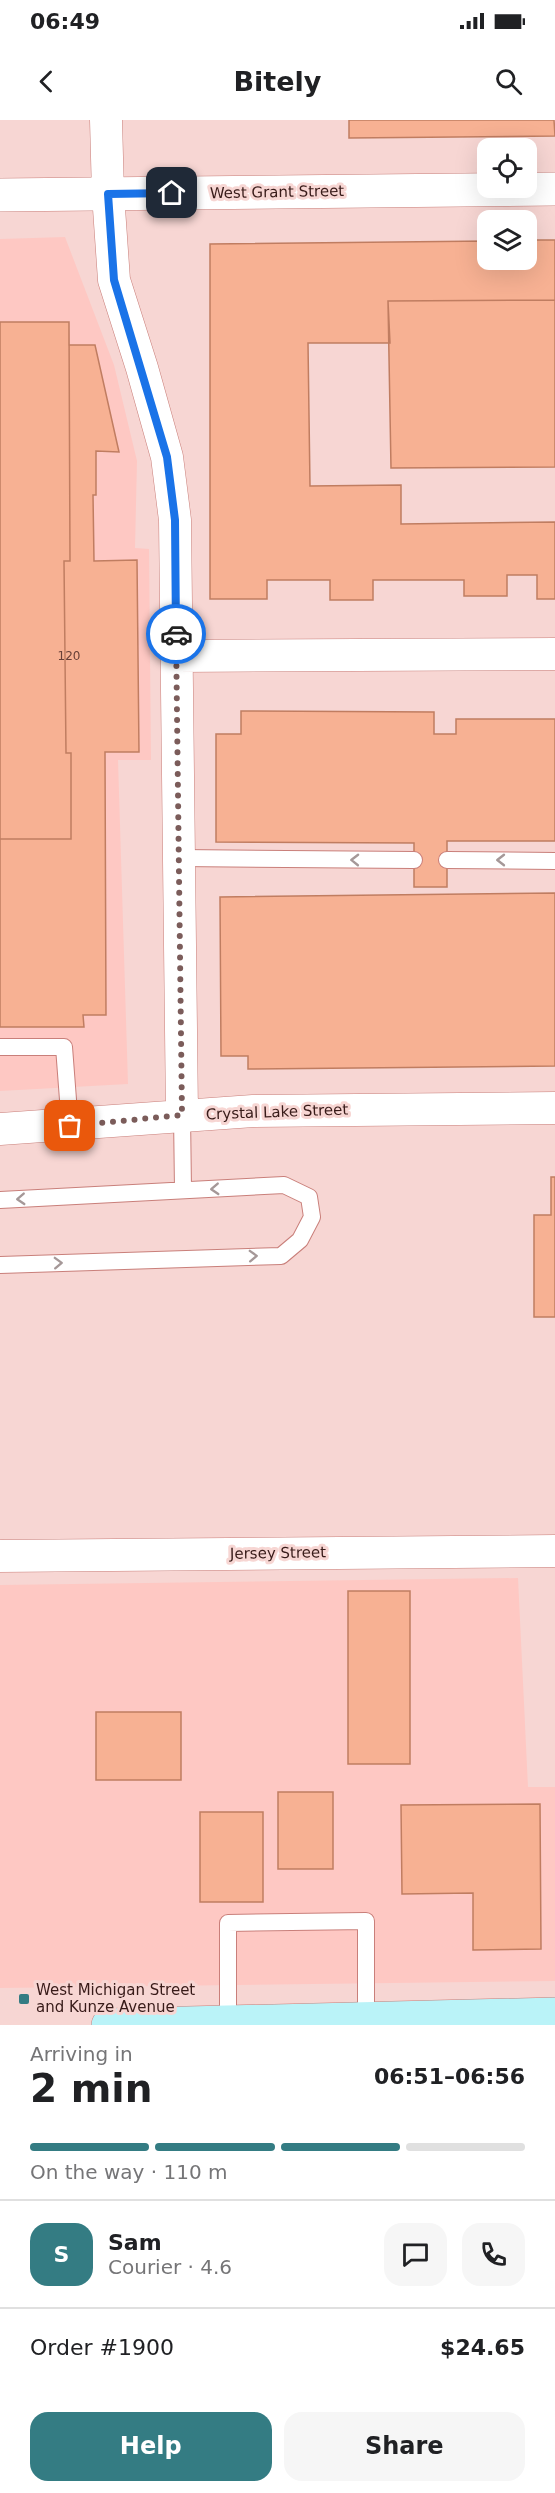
<!DOCTYPE html>
<meta charset="utf-8">
<style>
body{margin:0;font-family:"DejaVu Sans",sans-serif;background:#f6f6f6;color:#202124;height:100vh;display:flex;flex-direction:column;font-size:22px;white-space:nowrap}
*{box-sizing:border-box;margin:0}
p{font-size:20px;color:#757577}
.icon{flex:none;width:33px;height:33px;fill:none;stroke:currentColor;stroke-width:2;stroke-linecap:round;stroke-linejoin:round}
.map{position:relative;height:1905px;overflow:hidden}
.side{display:flex;flex-direction:column;background:#fff;flex:1}
.side>*{flex:none}
.controls{position:absolute;left:477px;top:18px;display:grid;gap:12px}
.controls a{display:grid;place-items:center;width:60px;height:60px;border-radius:12px;background:#fff;box-shadow:0 6px 24px #0002;font-size:30px}
.pin{position:absolute;display:grid;place-items:center;width:51px;height:51px;color:#fff;margin:-26px;border-radius:12px;box-shadow:0 3px 9px #0006}
.courier{position:absolute;display:grid;place-items:center;width:60px;height:60px;margin:-30px;border:4px solid #1a73e8;border-radius:50%;background:#fff;color:#222;box-shadow:0 2px 8px #0007}
.summary em{font-style:normal;font-weight:800}
.summary div{display:flex;flex-direction:column-reverse}
.summary{display:flex;align-items:center;justify-content:space-between;height:102px;padding:0 30px}
h1{font-size:39px;font-weight:800;line-height:45px}
.bar{display:grid;grid-template-columns:repeat(4,1fr);gap:9px 6px;align-content:center;height:72px;padding:0 30px}
.bar i{height:8px;border-radius:4px;background:#e0e0e0}
.bar .on{background:#347c83}
.bar p{grid-column:span 4}
.line{display:flex;align-items:center;gap:15px;padding:0 30px;border-top:2px solid #e0e0e0}
.line div{flex:1}
.round{display:grid;place-items:center;flex:none;width:63px;height:63px;border-radius:18px;background:#f6f6f6}
.primary-button{display:flex;gap:12px;margin-top:auto;padding:12px 30px}
.primary-button a{flex:1;height:69px;border-radius:18px;background:#347c83;color:#fff;font-size:24px;font-weight:800;line-height:69px;text-align:center}
.primary-button a+a{background:#f6f6f6;color:#202124}
.status{display:flex;justify-content:space-between;align-items:center;height:42px;padding:0 30px;background:#fff;direction:ltr}
.status svg{height:16px;fill:currentColor}
header{display:flex;justify-content:space-between;align-items:center;height:78px;padding:0 30px;background:#fff;font-size:27px;font-weight:800}
.map>svg:first-child{display:block}
.built{fill:#fec8c3}
.building{fill:#f7b193;stroke:#c07d61;stroke-width:1.5}
.lines{fill:none;stroke-linecap:round;stroke-linejoin:round}
.service-casing{stroke:#c97f7a;stroke-width:18}
.minor-casing{stroke:#c97f7a;stroke-width:33}
.tertiary-casing{stroke:#c97f7a;stroke-width:34}
.secondary-casing{stroke:#c97f7a;stroke-width:34}
.service{stroke:#fff;stroke-width:16}
.minor{stroke:#fff;stroke-width:32}
.tertiary{stroke:#fff;stroke-width:33}
.secondary{stroke:#baf3f8;stroke-width:33}
.oneway{stroke:#a59898}
.done{stroke:#7b5c5a;stroke-width:6;stroke-dasharray:0 10.8}
.route{stroke:#1a73e8;stroke-width:8}
.poi-dot{fill:#347c83;stroke:#f7d6d3;stroke-width:2}
.labels{text-anchor:middle;stroke-width:6;stroke-linejoin:round;paint-order:stroke}
.number-label{font-size:12px;fill:#684038}
.street-label{font-size:15px;fill:#381b19;stroke:#f7d6d3}
.poi-label{font-size:15px;fill:#381b19;stroke:#f7d6d3;text-anchor:start}
</style>
<div class="status"><b>06:49</b><svg viewBox="0 0 49 12"><path d="M0 12V9h3v3zM5 12V6h3v6zM10 12V3h3v9zM15 12V0h3v12zM26 1h20v11H26zM47 4h2v5h-2z"/></svg></div>
<header><svg class="icon" aria-label="back" viewBox="0 0 24 24"><path d="M15 5l-7 7 7 7"/></svg>Bitely<svg class="icon" aria-label="search" viewBox="0 0 24 24"><circle cx="10" cy="10" r="6"/><path d="M15 15l6 6"/></svg></header>
<div class="map">
<svg width="555" height="1905" viewBox="0 0 555 1905">
<rect width="100%" height="100%" fill="#f7d6d3"/>
<path class="built" d="M 65,117 L 114,245 L 137,341 L 135,428 L 149,429 L 151,640 L 118,640 L 128,964 L 0,971 L 0,119 Z
M 518,1458 L 528,1667 L 555,1667 L 555,1861 L 0,1868 L 0,1465 Z"/>
<path class="building" d="M 349,0 L 554,0 L 555,16 L 349,18 Z
M 526,120 L 555,120 L 555,180 L 388,181 L 390,223 L 308,223 L 310,366 L 401,365 L 401,404 L 555,402 L 555,479 L 537,479 L 537,455 L 507,455 L 507,476 L 464,476 L 464,460 L 373,460 L 373,480 L 330,480 L 330,460 L 267,460 L 267,479 L 210,479 L 210,124 L 488,121 L 488,140 L 526,140 Z
M 555,180 L 555,347 L 391,348 L 388,181 Z
M 0,202 L 69,202 L 70,441 L 64,441 L 66,633 L 71,633 L 71,719 L 0,719 Z
M 0,202 L 69,202 L 69,225 L 95,225 L 119,332 L 96,331 L 96,375 L 93,375 L 94,441 L 137,440 L 139,632 L 105,632 L 106,895 L 83,895 L 84,907 L 0,907 Z
M 241,591 L 434,592 L 434,614 L 456,614 L 456,599 L 555,599 L 555,721 L 447,721 L 447,767 L 414,767 L 414,723 L 216,722 L 216,614 L 241,614 Z
M 555,773 L 555,946 L 248,949 L 248,936 L 221,936 L 220,777 Z
M 551,1057 L 555,1057 L 555,1197 L 534,1197 L 534,1095 L 551,1095 Z
M 348,1471 L 410,1471 L 410,1644 L 348,1644 Z
M 96,1592 L 181,1592 L 181,1660 L 96,1660 Z
M 278,1672 L 333,1672 L 333,1749 L 278,1749 Z
M 540,1684 L 541,1829 L 473,1830 L 473,1773 L 402,1774 L 401,1685 Z
M 200,1692 L 263,1692 L 263,1782 L 200,1782 Z"/>
<g class="lines">
<g class="service-casing">
<path id="service" d="M 180,738 L 414,740
M 447,740 L 555,741
M 0,927 L 64,927 L 70,1006
M 182,995 L 183,1070
M 0,1080 L 284,1065 L 309,1077 L 312,1097 L 300,1120 L 281,1136 L 0,1145
M 228,1902 L 228,1803 L 366,1801 L 366,1899"/>
</g>
<g class="minor-casing">
<path id="minor" d="M 106,0 L 108,74 L 114,160 L 142,248 L 167,337 L 175,400 L 182,995
M 177,536 L 555,534
M 0,1009 L 253,991 L 555,988
M 0,1436 L 555,1431"/>
</g>
<g class="tertiary-casing">
<path id="tertiary" d="M 0,75 L 555,69"/>
</g>
<g class="secondary-casing">
<path id="secondary" d="M 108,1905 L 555,1894"/>
</g>
<use href="#service" class="service"/>
<use href="#minor" class="minor"/>
<use href="#tertiary" class="tertiary"/>
<use href="#secondary" class="secondary"/>
</g>
<defs><path id="oneway-chevron" d="M-2-3.5L2.5 0L-2 3.5" fill="none" stroke-width="1.6" stroke-linecap="round" stroke-linejoin="round" transform="scale(1.5)"/></defs>
<g class="oneway">
<use href="#oneway-chevron" transform="translate(355 740) rotate(-179)"/>
<use href="#oneway-chevron" transform="translate(501 740) rotate(-180)"/>
<use href="#oneway-chevron" transform="translate(215 1069) rotate(177)"/>
<use href="#oneway-chevron" transform="translate(21 1079) rotate(177)"/>
<use href="#oneway-chevron" transform="translate(253 1136) rotate(-2)"/>
<use href="#oneway-chevron" transform="translate(58 1143) rotate(-2)"/>
</g>
<g class="lines">
<path class="done" d="M 70,1006 L 182,995 L 176,514"/>
<path class="route" d="M 172,73 L 108,74 L 114,160 L 167,337 L 175,400 L 176,514"/>
</g>
<rect class="poi-dot" x="18" y="1873" width="12" height="12" rx="3"/>
<g class="labels">
<g class="number-label">
<text x="69" y="540">120</text>
</g>
<g class="street-label">
<text transform="translate(277 72) rotate(-1)" y="5">West Grant Street</text>
<text transform="translate(277 992) rotate(-2)" y="5">Crystal Lake Street</text>
<text transform="translate(278 1433) rotate(-1)" y="5">Jersey Street</text>
</g>
<g class="poi-label">
<text x="36" y="1875">West Michigan Street<tspan x="36" dy="17">and Kunze Avenue</tspan></text>
</g>
</g>
</svg>
<div class="controls">
<a><svg class="icon" aria-label="locate" viewBox="0 0 24 24"><circle cx="12" cy="12" r="6"/><path d="M12 2v4M12 18v4M2 12h4M18 12h4"/></svg></a>
<a><svg class="icon" aria-label="layers" viewBox="0 0 24 24"><path d="M12 4l9 5-9 5-9-5zM3 14l9 5 9-5"/></svg></a>
</div>
<div class="pin" style="left:70px;top:1006px;background:#ea580c"><svg class="icon" aria-label="bag" viewBox="0 0 24 24"><path d="M5 8h14l-1 12H6zM9 8a3 3 0 0 1 6 0"/></svg></div>
<div class="pin" style="left:172px;top:73px;background:#1f2937"><svg class="icon" aria-label="home" viewBox="0 0 24 24"><path d="M3 11l9-7 9 7M6 9v11h12V9"/></svg></div>
<div class="courier" style="left:176px;top:514px"><svg class="icon" aria-label="car" viewBox="0 0 24 24"><path d="M5 17H2v-5l4-1 3-4h7l3 4 3 1v5h-3M9 17h6M6 11h13"/><circle cx="7" cy="17" r="2"/><circle cx="17" cy="17" r="2"/></svg></div>
</div>
<section class="side">
<div class="summary"><div><h1>2 min</h1><p>Arriving in</p></div><em>06:51–06:56</em></div>
<div class="bar"><i class="on"></i><i class="on"></i><i class="on"></i><i></i><p>On the way · 110 m</p></div>
<div class="line" style="height:108px"><b class="round" style="background:#347c83;color:#fff">S</b><div><b>Sam</b><p>Courier · 4.6</p></div><a class="round"><svg class="icon" aria-label="chat" viewBox="0 0 24 24"><path d="M4 5h16v11H9l-5 4z"/></svg></a><a class="round"><svg class="icon" aria-label="phone" viewBox="0 0 24 24"><path d="M5 4h4l2 5-3 2q2 4 5 5l2-3 5 2v4C11 20 4 13 5 4z"/></svg></a></div>
<div class="line" style="height:78px"><div>Order #1900</div><b>$24.65</b></div>
<div class="primary-button"><a>Help</a><a>Share</a></div>
</section>
